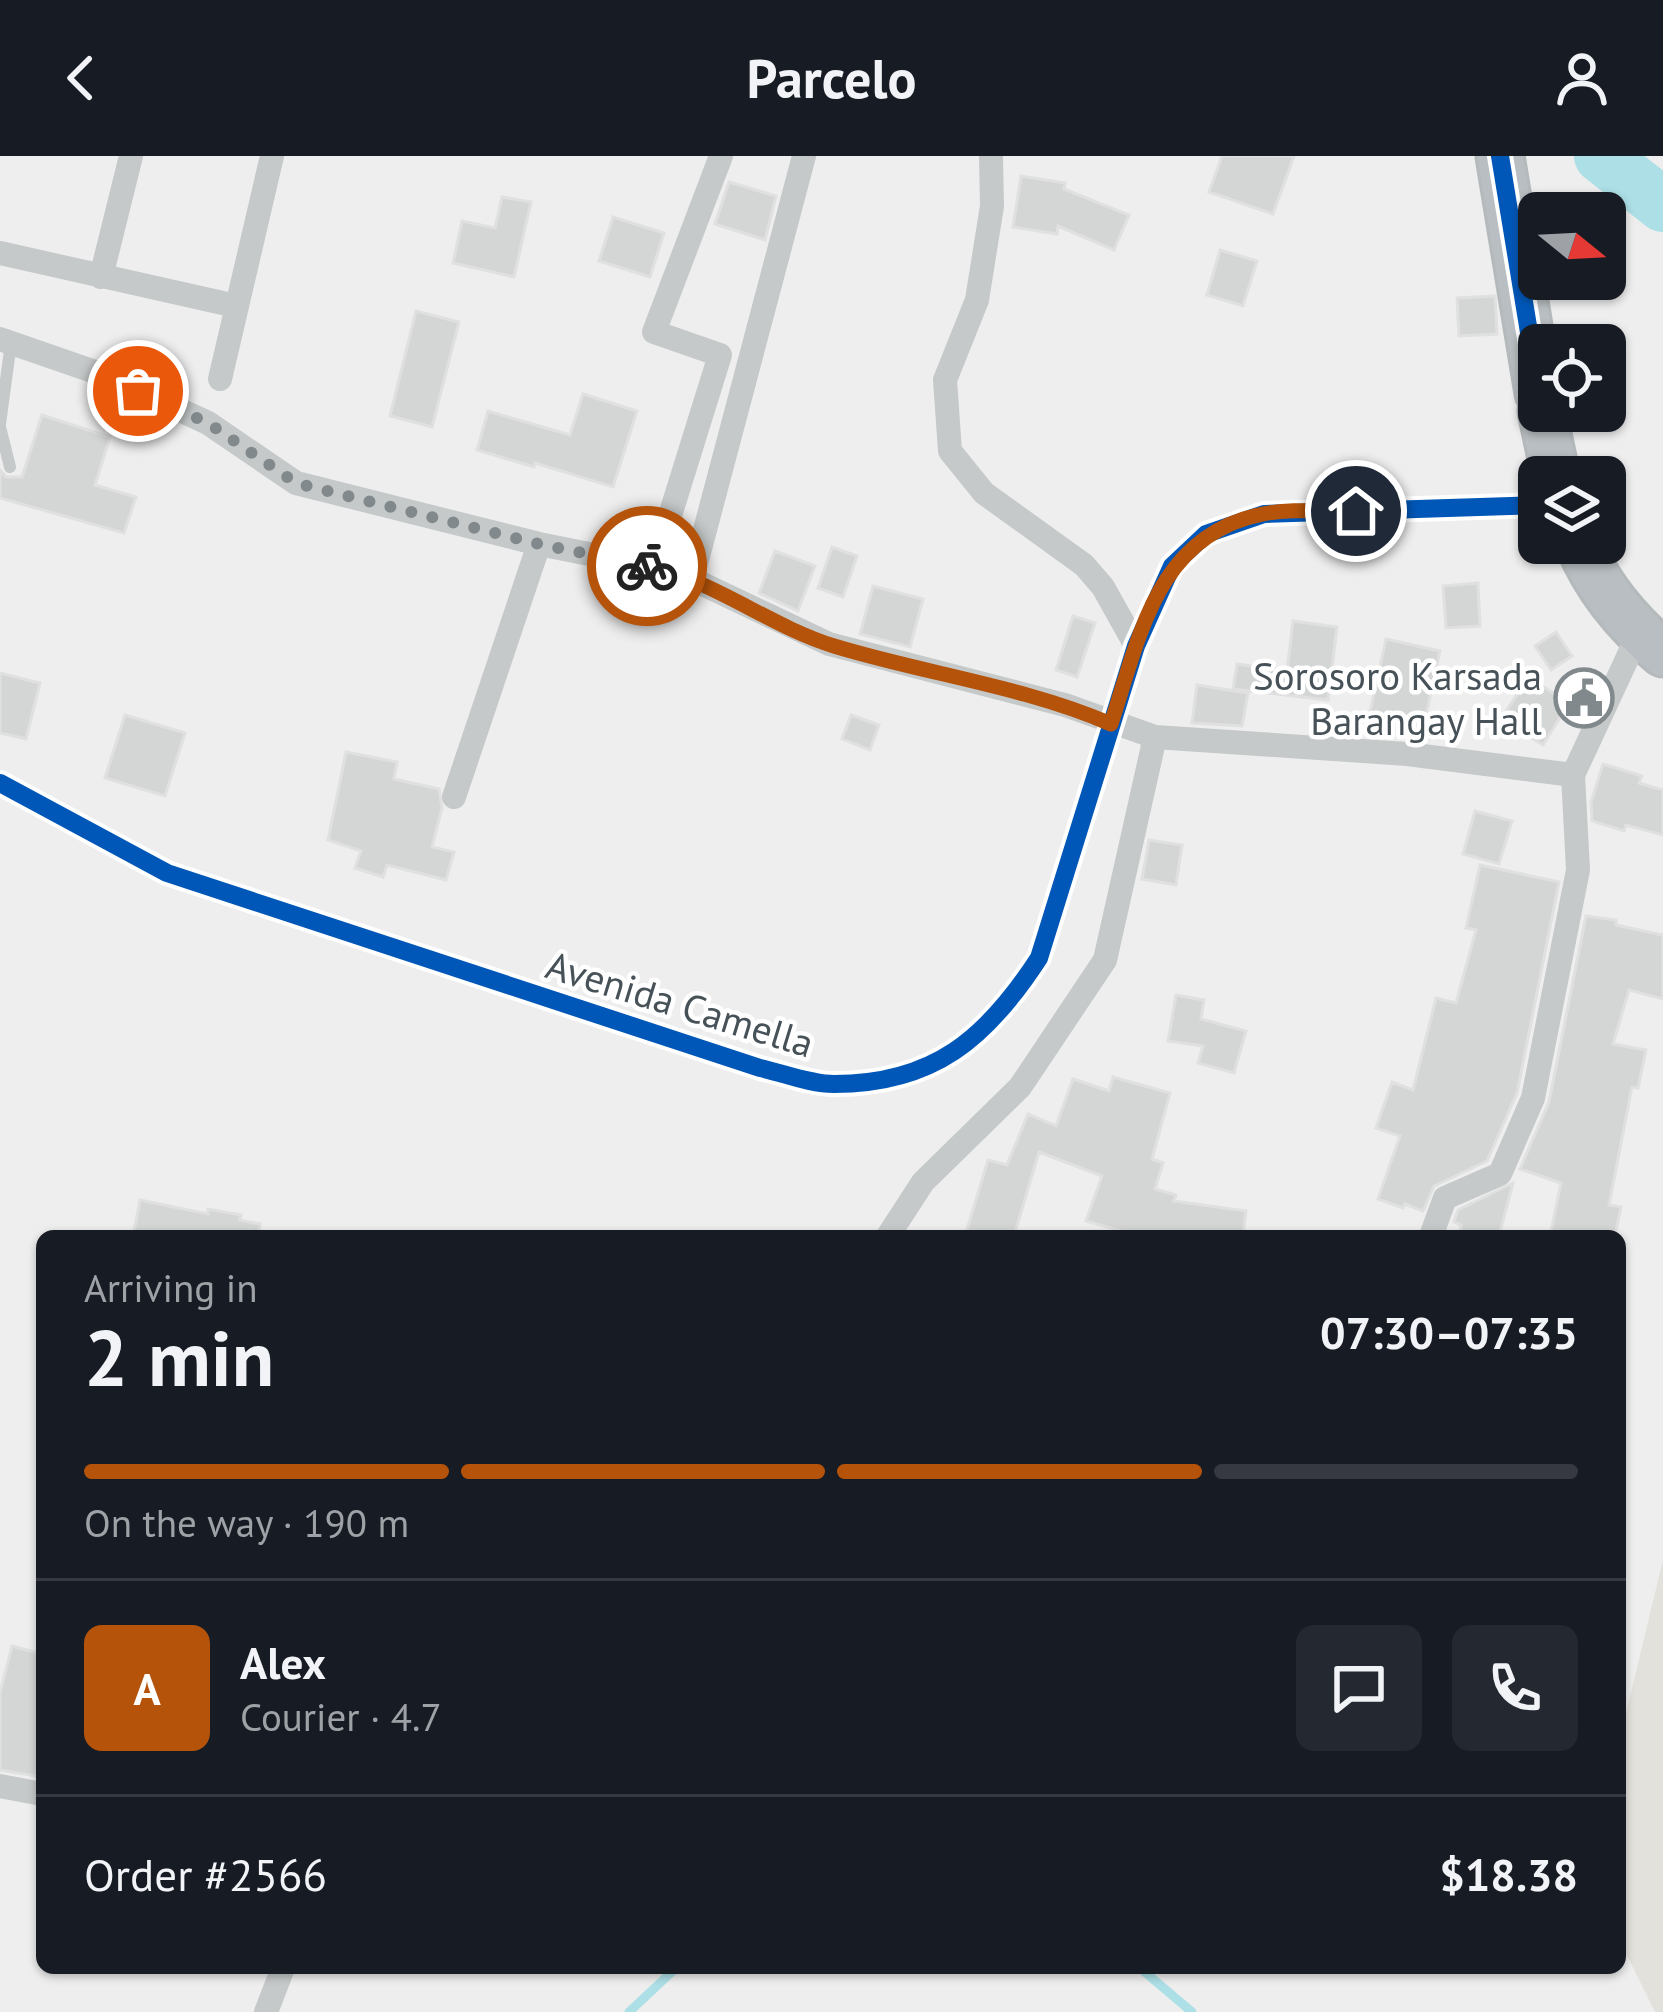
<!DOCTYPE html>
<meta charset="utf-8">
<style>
body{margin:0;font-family:"PT Sans",sans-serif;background:#242831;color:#f1f3f6;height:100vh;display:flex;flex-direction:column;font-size:45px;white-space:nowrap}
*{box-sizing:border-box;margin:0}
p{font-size:39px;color:#9ea1a6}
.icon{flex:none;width:66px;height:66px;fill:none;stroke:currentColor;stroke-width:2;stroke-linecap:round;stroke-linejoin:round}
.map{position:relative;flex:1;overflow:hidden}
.details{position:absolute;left:36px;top:1074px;width:1590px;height:744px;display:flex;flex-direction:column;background:#171b24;border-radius:18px;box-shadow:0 3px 9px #0004}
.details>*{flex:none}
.needle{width:78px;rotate:108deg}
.tools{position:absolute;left:1518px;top:36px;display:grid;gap:24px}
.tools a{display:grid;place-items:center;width:108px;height:108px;border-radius:18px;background:#171b24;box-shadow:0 3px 9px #0004;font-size:60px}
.pin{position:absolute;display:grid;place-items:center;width:102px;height:102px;color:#fff;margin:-51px;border:6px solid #fff;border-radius:50%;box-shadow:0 3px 12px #0007}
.courier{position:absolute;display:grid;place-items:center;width:120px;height:120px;margin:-60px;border:9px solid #b45309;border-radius:50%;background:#fff;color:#222;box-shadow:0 3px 15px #0007}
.summary em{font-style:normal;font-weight:700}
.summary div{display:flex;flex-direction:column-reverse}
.summary{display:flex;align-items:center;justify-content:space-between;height:204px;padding:0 48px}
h1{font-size:78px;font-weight:700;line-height:90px}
.bar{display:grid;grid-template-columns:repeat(4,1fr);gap:18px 12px;align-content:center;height:144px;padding:0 48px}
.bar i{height:15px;border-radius:9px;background:#363941}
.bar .selected{background:#b45309}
.bar p{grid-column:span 4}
.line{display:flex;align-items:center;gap:30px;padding:0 48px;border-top:3px solid #363941}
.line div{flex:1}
.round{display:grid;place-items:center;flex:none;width:126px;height:126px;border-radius:18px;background:#242831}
header{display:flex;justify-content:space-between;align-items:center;height:156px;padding:0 48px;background:#171b24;font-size:54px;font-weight:700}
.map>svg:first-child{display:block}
.commercial{fill:#e3e1db}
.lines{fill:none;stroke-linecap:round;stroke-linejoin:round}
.stream{stroke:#addfe6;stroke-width:9}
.river{stroke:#addfe6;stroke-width:54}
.building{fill:#d4d6d6;stroke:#e0e0e1;stroke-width:3}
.highway-casing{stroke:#b4b9bc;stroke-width:51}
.lane{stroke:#c6c9c9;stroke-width:12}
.street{stroke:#c6c9c9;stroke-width:24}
.highway{stroke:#b8bec1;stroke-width:45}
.cycleway-casing{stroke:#fff;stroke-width:26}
.cycleway{stroke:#0057b8;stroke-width:18}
.done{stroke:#81898c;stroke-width:12;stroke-dasharray:0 21.6}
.route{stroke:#b45309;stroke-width:15}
.labels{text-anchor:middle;stroke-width:9;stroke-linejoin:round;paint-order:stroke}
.poi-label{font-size:39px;fill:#475258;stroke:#fff;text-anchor:end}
.street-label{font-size:39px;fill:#475258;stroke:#fff}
</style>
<header><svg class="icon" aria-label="back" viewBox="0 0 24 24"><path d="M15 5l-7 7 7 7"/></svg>Parcelo<svg class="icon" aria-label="person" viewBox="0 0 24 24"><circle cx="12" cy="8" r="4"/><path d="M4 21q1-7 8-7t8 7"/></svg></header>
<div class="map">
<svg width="1663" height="1856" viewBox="0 0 1663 1856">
<rect width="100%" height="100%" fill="#eee"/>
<path class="commercial" d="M 1663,1404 L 1663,1856 L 1655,1856 L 1620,1785 L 1620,1582 Z"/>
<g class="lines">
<path class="stream" d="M 1140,1812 L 1192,1856
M 629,1856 L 676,1812"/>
<path class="river" d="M 1601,0 L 1663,49"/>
</g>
<path class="building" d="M 1222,0 L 1294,0 L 1273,58 L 1209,36 Z
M 1021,20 L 1065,27 L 1064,33 L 1129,59 L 1114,94 L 1058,70 L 1057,78 L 1013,71 Z
M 729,26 L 776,40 L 765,84 L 715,68 Z
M 502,41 L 531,46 L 514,121 L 453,107 L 462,65 L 495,72 Z
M 613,61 L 664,77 L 650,121 L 599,105 Z
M 1220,94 L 1257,105 L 1243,150 L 1207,139 Z
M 1495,140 L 1497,178 L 1459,180 L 1457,142 Z
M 416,155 L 459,166 L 432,271 L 390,260 Z
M 583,238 L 637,255 L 613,331 L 535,307 L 534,311 L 477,294 L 488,255 L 570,279 Z
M 42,259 L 110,281 L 95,329 L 136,341 L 124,377 L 0,342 L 0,314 L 6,321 L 22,321 Z
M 832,391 L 857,400 L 843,441 L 818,432 Z
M 775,395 L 815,410 L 798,455 L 759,437 Z
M 1478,427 L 1480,470 L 1446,472 L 1443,430 Z
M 873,430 L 923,443 L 910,491 L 860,478 Z
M 1073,460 L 1095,467 L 1077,521 L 1056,514 Z
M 1293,465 L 1337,471 L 1328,544 L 1233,533 L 1237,508 L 1287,515 Z
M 1556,476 L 1572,500 L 1551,514 L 1535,490 Z
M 1386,483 L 1440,495 L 1421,583 L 1366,574 Z
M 0,517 L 40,527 L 26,583 L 0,577 Z
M 1528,521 L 1569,547 L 1543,589 L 1501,563 Z
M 1197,529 L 1248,537 L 1242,570 L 1192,567 Z
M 125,559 L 185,577 L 165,640 L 105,622 Z
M 851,559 L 879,569 L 870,594 L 842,583 Z
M 346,596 L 397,606 L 394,623 L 439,633 L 442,652 L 432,691 L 454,696 L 446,724 L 387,709 L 383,721 L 355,712 L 361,695 L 328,684 Z
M 1603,608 L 1642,620 L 1639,627 L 1663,634 L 1663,679 L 1626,669 L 1624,675 L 1592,665 L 1591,646 Z
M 1475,655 L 1512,665 L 1499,708 L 1463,698 Z
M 1149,684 L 1182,689 L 1176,729 L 1142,723 Z
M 1480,709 L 1559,726 L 1517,937 L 1487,1005 L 1434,1030 L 1423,1055 L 1405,1048 L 1403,1052 L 1378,1043 L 1400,980 L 1376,972 L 1392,926 L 1413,934 L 1436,842 L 1456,847 L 1476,774 L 1466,772 Z
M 1586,760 L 1616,764 L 1616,769 L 1663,779 L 1663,843 L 1629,834 L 1613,888 L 1646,894 L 1638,932 L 1632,931 L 1609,1049 L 1621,1051 L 1615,1080 L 1550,1080 L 1561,1027 L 1520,1013 L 1549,946 Z
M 1176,839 L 1204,844 L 1201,863 L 1246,875 L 1234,917 L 1198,907 L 1203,890 L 1168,885 Z
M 1113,921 L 1170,937 L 1152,1003 L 1163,1007 L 1155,1033 L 1176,1039 L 1174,1045 L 1246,1055 L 1243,1080 L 1138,1080 L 1086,1065 L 1102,1020 L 1039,996 L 1014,1080 L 965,1080 L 988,1004 L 1007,1009 L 1028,958 L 1056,970 L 1073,923 L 1109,935 Z
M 1513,1027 L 1499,1080 L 1459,1080 L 1461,1069 L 1454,1066 L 1458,1054 Z
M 140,1044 L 208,1058 L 208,1053 L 241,1059 L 240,1064 L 260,1068 L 259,1080 L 133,1080 Z
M 12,1490 L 42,1498 L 42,1621 L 0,1614 L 0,1537 Z"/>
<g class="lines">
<g class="highway-casing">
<path id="highway" d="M 1500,0 L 1539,237
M 1542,255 L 1556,321
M 1579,387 C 1597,431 1626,466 1663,497"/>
</g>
<path class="lane" d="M 0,268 L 11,187
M 0,271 L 10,311"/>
<path class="street" d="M 991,0 L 992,50 L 977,144 L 945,224 L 950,295 L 984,337 L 1084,409 L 1103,431 L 1136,490
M 0,97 L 236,150
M 101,121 L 131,0
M 0,183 L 104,219 L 208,267 L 296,327 L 539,388 L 654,411 L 692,423 L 829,488 L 1065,549 L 1155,581 L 1407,598 L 1573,619
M 220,223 L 272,0
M 654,411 L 720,199 L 654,176 L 721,0
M 692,423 L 804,0
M 0,627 L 167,717 L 760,912 C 783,917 810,928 834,928 C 934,928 987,882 1039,802 L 1136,490 L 1172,410 L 1206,378 L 1264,358 L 1539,349
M 454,641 L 539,388
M 888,1080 L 923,1026 L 1020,931 L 1105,804 L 1155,581
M 1431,1080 L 1445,1042 L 1500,1018 L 1533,942 L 1578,714 L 1573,619 L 1639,477
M 0,1630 L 42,1638
M 266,1856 L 283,1812"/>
<use href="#highway" class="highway"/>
<g class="cycleway-casing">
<path id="cycleway" d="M 1500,0 L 1539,237
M 0,627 L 167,717 L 760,912 C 783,917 810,928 834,928 C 934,928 987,882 1039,802 L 1136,490 L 1172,410 L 1206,378 L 1264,358 L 1539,349"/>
</g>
<use href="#cycleway" class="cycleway"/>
</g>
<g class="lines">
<path class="done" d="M 138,235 L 208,267 L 296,327 L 539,388 L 647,410"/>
<path class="route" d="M 647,410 C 714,424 769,470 834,490 C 926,518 1023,530 1111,568 C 1140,479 1157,379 1263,358 C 1292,352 1326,356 1356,355"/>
</g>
<defs>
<g id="civic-ring" transform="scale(3)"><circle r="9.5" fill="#fff" stroke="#81898c" stroke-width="1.5"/><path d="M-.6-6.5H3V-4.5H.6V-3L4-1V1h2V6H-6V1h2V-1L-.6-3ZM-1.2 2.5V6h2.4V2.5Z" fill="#81898c"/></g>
</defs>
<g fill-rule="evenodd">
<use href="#civic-ring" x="1584" y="542"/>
</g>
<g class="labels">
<g class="poi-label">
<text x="1542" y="534">Sorosoro Karsada<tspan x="1542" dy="45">Barangay Hall</tspan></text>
</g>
<g class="street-label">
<text transform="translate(680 848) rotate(17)" y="14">Avenida Camella</text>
</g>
</g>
</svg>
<div class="tools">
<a><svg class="needle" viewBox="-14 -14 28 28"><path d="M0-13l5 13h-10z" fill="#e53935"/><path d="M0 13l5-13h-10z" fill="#9ea1a6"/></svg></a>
<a><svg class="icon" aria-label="locate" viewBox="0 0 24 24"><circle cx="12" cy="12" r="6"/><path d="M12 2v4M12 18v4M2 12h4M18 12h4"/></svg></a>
<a><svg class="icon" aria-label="layers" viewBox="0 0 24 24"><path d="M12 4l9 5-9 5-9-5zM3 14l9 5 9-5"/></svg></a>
</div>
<div class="pin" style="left:138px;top:235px;background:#ea580c"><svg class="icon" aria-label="bag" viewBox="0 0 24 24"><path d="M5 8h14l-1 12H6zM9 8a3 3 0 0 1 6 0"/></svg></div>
<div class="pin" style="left:1356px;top:355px;background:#1f2937"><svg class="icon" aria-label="home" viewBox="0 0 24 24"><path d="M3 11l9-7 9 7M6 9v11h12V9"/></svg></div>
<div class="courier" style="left:647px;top:410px"><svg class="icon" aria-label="bike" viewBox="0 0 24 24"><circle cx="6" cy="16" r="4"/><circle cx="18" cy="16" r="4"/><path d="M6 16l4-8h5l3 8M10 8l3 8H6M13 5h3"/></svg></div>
<section class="details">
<div class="summary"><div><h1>2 min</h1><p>Arriving in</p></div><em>07:30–07:35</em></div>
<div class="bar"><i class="selected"></i><i class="selected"></i><i class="selected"></i><i></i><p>On the way · 190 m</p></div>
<div class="line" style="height:216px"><b class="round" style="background:#b45309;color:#fff">A</b><div><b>Alex</b><p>Courier · 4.7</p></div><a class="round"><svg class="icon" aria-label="chat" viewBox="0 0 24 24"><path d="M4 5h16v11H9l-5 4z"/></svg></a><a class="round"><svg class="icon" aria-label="phone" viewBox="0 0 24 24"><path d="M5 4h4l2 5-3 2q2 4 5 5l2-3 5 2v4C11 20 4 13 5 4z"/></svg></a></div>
<div class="line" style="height:156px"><div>Order #2566</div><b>$18.38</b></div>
</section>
</div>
